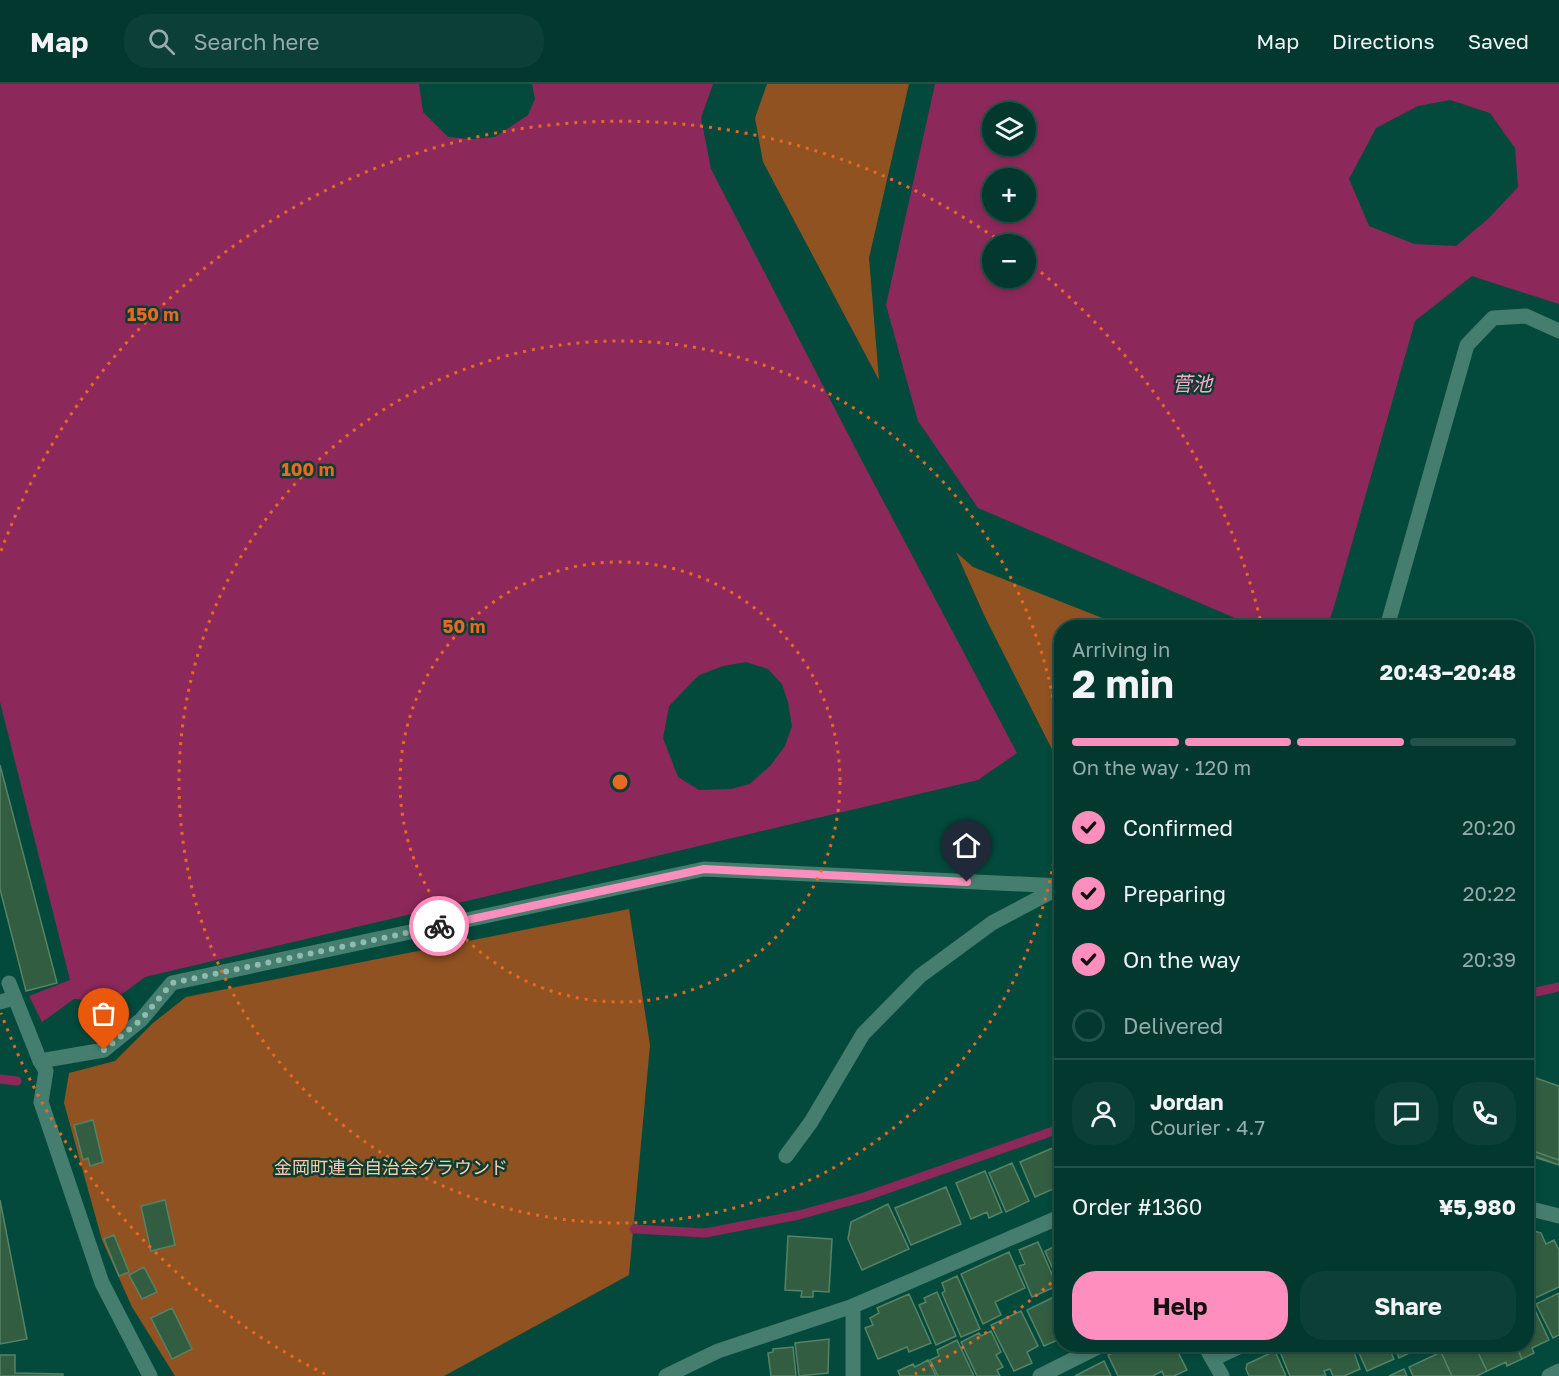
<!DOCTYPE html>
<meta charset="utf-8">
<style>
body{margin:0;font-family:"Golos Text","Noto Sans JP",sans-serif;background:#0c3f35;color:#f1f3f6;height:100vh;display:flex;flex-direction:column;font-size:22px;white-space:nowrap}
*{box-sizing:border-box;margin:0}
p{font-size:20px;color:#96acaa}
.icon{flex:none;width:33px;height:33px;fill:none;stroke:currentColor;stroke-width:2;stroke-linecap:round;stroke-linejoin:round}
.map{position:relative;flex:1;overflow:hidden}
.panel{position:absolute;left:1054px;top:536px;width:480px;height:732px;display:flex;flex-direction:column;background:#02382d;border-radius:24px;box-shadow:0 3px 9px #0003,0 0 0 2px #235249}
.panel>*{flex:none}
.buttons{position:absolute;left:982px;top:18px;display:grid;gap:12px}
.buttons a{display:grid;place-items:center;width:54px;height:54px;border-radius:50%;background:#02382d;box-shadow:0 3px 9px #0003,0 0 0 2px #235249;font-size:30px}
.pin{position:absolute;display:grid;place-items:center;width:51px;height:51px;color:#fff;margin:-62px -26px;border-radius:50% 50% 50% 0;rotate:-45deg;box-shadow:0 0 6px #0007}
.pin .icon{rotate:45deg}
.courier{position:absolute;display:grid;place-items:center;width:60px;height:60px;margin:-30px;border:4px solid #fe8ebd;border-radius:50%;background:#fff;color:#222;box-shadow:0 2px 8px #0007}
.summary em{font-style:normal;font-weight:700}
.summary div{display:flex;flex-direction:column-reverse}
.summary{display:flex;align-items:center;justify-content:space-between;height:102px;padding:0 18px}
h1{font-size:39px;font-weight:700;line-height:45px}
.bar{display:grid;grid-template-columns:repeat(4,1fr);gap:9px 6px;align-content:center;height:72px;padding:0 18px}
.bar i{height:8px;border-radius:4px;background:#235249}
.bar .active{background:#fe8ebd}
.bar p{grid-column:span 4}
.line{display:flex;align-items:center;gap:15px;padding:0 18px;border-top:2px solid #235249}
.line div{flex:1}
.round{display:grid;place-items:center;flex:none;width:63px;height:63px;border-radius:24px;background:#0c3f35}
ol{padding:0 18px;list-style:none}
li{display:flex;align-items:center;gap:18px;height:66px}
li p{margin-inline-start:auto}
li .icon{padding:6px;border-radius:50%;background:#fe8ebd;color:#111;stroke-width:4}
li:last-child{color:#96acaa}
li i{width:33px;height:33px;border:3px solid #235249;border-radius:50%}
.primary-button{display:flex;gap:12px;margin-top:auto;padding:12px 18px}
.primary-button a{flex:1;height:69px;border-radius:24px;background:#fe8ebd;color:#111;font-size:24px;font-weight:700;line-height:69px;text-align:center}
.primary-button a+a{background:#0c3f35;color:#f1f3f6}
header{display:flex;align-items:center;gap:36px;box-sizing:border-box;height:84px;padding:0 30px;background:#02382d;border-bottom:2px solid #235249}
header strong{font-size:28px}
nav{display:flex;gap:33px;margin-inline-start:auto;font-size:21px}
.search{width:420px;height:54px;background:#0c3f35;display:flex;align-items:center;gap:15px;box-sizing:border-box;padding:0 21px;border-radius:24px;color:#96acaa;font-size:22px}
.map>svg:first-child{display:block}
.green{fill:#915222}
.water{fill:#8d295a;fill-rule:evenodd}
.lines{fill:none;stroke-linecap:round;stroke-linejoin:round}
.stream{stroke:#8d295a;stroke-width:9}
.building{fill:#325d41;stroke:#568265;stroke-width:1.5}
.service{stroke:#457d6e;stroke-width:15}
.pedestrian{stroke:#457d6e;stroke-width:15}
.minor{stroke:#457d6e;stroke-width:15}
.done{stroke:#8fbbb0;stroke-width:6;stroke-dasharray:0 10.8}
.route{stroke:#fe8ebd;stroke-width:8}
.ring{fill:none;stroke:#e76923;stroke-width:3;stroke-dasharray:3 6}
.labels{text-anchor:middle;stroke-width:5;stroke-linejoin:round;paint-order:stroke}
.park-label{font-size:18px;fill:#fbcbab;stroke:#0d3d32}
.water-label{font-size:20px;font-style:italic;fill:#fcaaca;stroke:#0d3d32}
.centre{fill:#e76923;stroke:#0d3d32;stroke-width:3}
.ring-label{font-size:18px;text-anchor:middle;font-weight:bold;fill:#e76923;stroke:#0d3d32;stroke-width:5;stroke-linejoin:round;paint-order:stroke}
</style>
<header>
<strong>Map</strong>
<div class="search"><svg class="icon" aria-label="search" viewBox="0 0 24 24"><circle cx="10" cy="10" r="6"/><path d="M15 15l6 6"/></svg>Search here</div>
<nav><a>Map</a><a>Directions</a><a>Saved</a></nav>
</header>
<div class="map">
<svg width="1559" height="1292" viewBox="0 0 1559 1292">
<rect width="100%" height="100%" fill="#034a3c"/>
<path class="green" d="M 767,0 L 909,0 L 869,174 L 879,296 L 763,78 L 755,34 Z
M 956,468 L 973,483 L 1125,543 L 1062,543 L 1062,685 L 985,533 Z
M 629,825 L 650,961 L 629,1191 L 444,1292 L 175,1292 L 132,1223 L 102,1156 L 64,1019 L 69,989 L 115,977 L 153,939 L 186,913 Z"/>
<path class="water" d="M 0,0 L 419,0 L 423,28 L 448,53 L 472,55 L 495,53 L 528,31 L 535,15 L 532,0 L 713,0 L 701,34 L 711,85 L 862,377 L 1017,669 L 978,696 L 145,893 L 111,918 L 74,915 L 42,938 L 29,912 L 70,896 L 0,618 ZM 746,578 L 768,585 L 782,600 L 788,618 L 792,642 L 785,662 L 771,681 L 750,700 L 731,705 L 699,706 L 678,693 L 663,654 L 669,622 L 699,591 L 723,582 Z
M 935,0 L 1559,0 L 1559,220 L 1472,192 L 1415,237 L 1333,526 L 1327,543 L 1256,543 L 978,424 L 918,337 L 886,221 ZM 1450,16 L 1490,29 L 1515,64 L 1518,103 L 1489,134 L 1456,162 L 1414,160 L 1369,142 L 1349,95 L 1376,44 L 1418,22 ZM 993,28 L 1026,28 L 1026,62 L 993,62 ZM 993,94 L 1026,94 L 1026,128 L 993,128 ZM 993,160 L 1026,160 L 1026,194 L 993,194 Z"/>
<g class="lines">
<path class="stream" d="M 1527,910 L 1559,903
M 0,995 L 17,997
M 634,1145 L 705,1149 L 799,1131 L 864,1113 L 1062,1044"/>
</g>
<path class="building" d="M 0,681 L 57,899 L 26,907 L 0,805 Z
M 1527,991 L 1559,1002 L 1559,1081 L 1527,1071 Z
M 93,1036 L 103,1078 L 90,1082 L 88,1074 L 83,1076 L 74,1041 Z
M 1062,1060 L 1062,1101 L 1035,1113 L 1020,1078 Z
M 1527,1065 L 1559,1076 L 1559,1081 L 1527,1069 Z
M 1012,1079 L 1029,1117 L 1006,1128 L 989,1089 Z
M 985,1087 L 1002,1128 L 989,1134 L 987,1128 L 971,1135 L 956,1099 Z
M 946,1103 L 961,1140 L 911,1161 L 895,1124 Z
M 0,1116 L 27,1255 L 0,1260 Z
M 165,1116 L 175,1161 L 151,1167 L 141,1122 Z
M 888,1120 L 909,1165 L 862,1186 L 848,1155 L 851,1138 Z
M 1531,1146 L 1541,1149 L 1546,1160 L 1554,1156 L 1559,1166 L 1559,1203 L 1533,1215 L 1527,1202 L 1527,1148 Z
M 114,1151 L 129,1188 L 119,1192 L 104,1155 Z
M 788,1152 L 832,1155 L 829,1208 L 813,1207 L 813,1213 L 801,1213 L 802,1207 L 785,1206 Z
M 1038,1158 L 1057,1202 L 1032,1213 L 1019,1182 L 1025,1180 L 1019,1166 Z
M 1062,1159 L 1062,1197 L 1061,1195 L 1058,1197 L 1045,1167 Z
M 1009,1168 L 1025,1204 L 995,1218 L 1001,1231 L 983,1240 L 961,1190 Z
M 144,1183 L 157,1208 L 142,1215 L 129,1191 Z
M 957,1192 L 980,1245 L 961,1253 L 942,1209 L 945,1207 L 942,1199 Z
M 937,1208 L 956,1252 L 936,1261 L 919,1221 L 926,1218 L 924,1214 Z
M 1062,1209 L 1062,1254 L 1044,1262 L 1027,1226 Z
M 1559,1209 L 1559,1251 L 1553,1254 L 1536,1220 Z
M 909,1210 L 931,1259 L 909,1268 L 907,1263 L 878,1275 L 865,1244 L 873,1241 L 870,1234 L 879,1229 L 877,1224 Z
M 172,1224 L 192,1265 L 172,1275 L 151,1234 Z
M 1534,1224 L 1549,1256 L 1532,1264 L 1534,1269 L 1522,1275 L 1515,1260 L 1527,1260 L 1527,1228 Z
M 1021,1227 L 1038,1262 L 1027,1268 L 1032,1279 L 1014,1287 L 991,1241 Z
M 991,1247 L 1001,1268 L 996,1271 L 1003,1283 L 997,1286 L 1000,1292 L 977,1292 L 961,1258 L 979,1249 L 981,1252 Z
M 829,1255 L 828,1289 L 799,1292 L 795,1259 Z
M 957,1256 L 974,1292 L 938,1292 L 930,1276 L 939,1272 L 937,1266 Z
M 1132,1260 L 1174,1260 L 1187,1286 L 1174,1292 L 1164,1292 L 1162,1287 L 1153,1292 L 1118,1292 L 1108,1271 Z
M 1299,1260 L 1351,1260 L 1360,1285 L 1344,1292 L 1333,1292 L 1330,1285 L 1324,1287 L 1326,1292 L 1290,1292 L 1280,1268 Z
M 1355,1260 L 1387,1260 L 1394,1275 L 1367,1287 Z
M 1393,1260 L 1423,1260 L 1419,1262 L 1420,1264 L 1399,1274 Z
M 1457,1260 L 1474,1260 L 1487,1287 L 1477,1292 L 1452,1292 L 1441,1268 Z
M 1474,1260 L 1515,1260 L 1522,1275 L 1507,1282 L 1506,1278 L 1487,1287 Z
M 793,1263 L 796,1292 L 771,1292 L 768,1269 L 773,1268 L 773,1265 Z
M 1275,1267 L 1286,1292 L 1249,1292 L 1246,1285 L 1247,1280 Z
M 1441,1268 L 1452,1292 L 1413,1292 L 1409,1283 Z
M 0,1271 L 15,1271 L 15,1289 L 63,1290 L 63,1292 L 0,1292 Z
M 928,1276 L 936,1292 L 900,1292 L 898,1287 L 913,1280 L 915,1283 Z
M 1104,1277 L 1111,1292 L 1075,1292 Z
M 1404,1285 L 1407,1292 L 1389,1292 Z"/>
<g class="lines">
<path class="service" d="M 0,918 L 14,914
M 40,977 L 104,966 L 141,936 L 172,899 L 704,785 L 1062,802
M 786,1072 L 811,1038 L 863,950 L 920,892 L 992,839 L 1060,803"/>
<path class="pedestrian" d="M 1387,543 L 1467,261 L 1493,234 L 1526,232 L 1559,247"/>
<path class="minor" d="M 9,899 L 40,977 L 46,987 L 41,1018 L 102,1199 L 150,1292
M 1527,1124 L 1559,1132
M 1204,1260 L 1222,1292
M 1213,1275 L 1245,1260
M 666,1292 L 718,1267 L 853,1222 L 1062,1132
M 853,1292 L 853,1222
M 1040,1292 L 1104,1260
M 1549,1292 L 1559,1287"/>
</g>
<g class="lines">
<path class="done" d="M 104,966 L 141,936 L 172,899 L 439,842"/>
<path class="route" d="M 439,842 L 704,785 L 967,798"/>
</g>
<g class="ring">
<circle cx="620" cy="698" r="220"/>
<circle cx="620" cy="698" r="441"/>
<path d="M1058 1193A661 661 0 0 1 915 1290M325 1290A661 661 0 0 1 1 929M1 467A661 661 0 0 1 1004 160M1027 177A661 661 0 0 1 1261 538"/>
</g>
<g class="labels">
<g class="park-label">
<text x="391" y="1090">金岡町連合自治会グラウンド</text>
</g>
<g class="water-label">
<text x="1192" y="307">菅池</text>
</g>
</g>
<circle cx="620" cy="698" r="9" class="centre"/>
<g class="ring-label">
<text x="153" y="237">150 m</text>
<text x="308" y="392">100 m</text>
<text x="464" y="549">50 m</text>
</g>
</svg>
<div class="buttons">
<a><svg class="icon" aria-label="layers" viewBox="0 0 24 24"><path d="M12 4l9 5-9 5-9-5zM3 14l9 5 9-5"/></svg></a>
<a>+</a>
<a>−</a>
</div>
<div class="pin" style="left:104px;top:966px;background:#ea580c"><svg class="icon" aria-label="bag" viewBox="0 0 24 24"><path d="M5 8h14l-1 12H6zM9 8a3 3 0 0 1 6 0"/></svg></div>
<div class="pin" style="left:967px;top:798px;background:#1f2937"><svg class="icon" aria-label="home" viewBox="0 0 24 24"><path d="M3 11l9-7 9 7M6 9v11h12V9"/></svg></div>
<div class="courier" style="left:439px;top:842px"><svg class="icon" aria-label="bike" viewBox="0 0 24 24"><circle cx="6" cy="16" r="4"/><circle cx="18" cy="16" r="4"/><path d="M6 16l4-8h5l3 8M10 8l3 8H6M13 5h3"/></svg></div>
<section class="panel">
<div class="summary"><div><h1>2 min</h1><p>Arriving in</p></div><em>20:43–20:48</em></div>
<div class="bar"><i class="active"></i><i class="active"></i><i class="active"></i><i></i><p>On the way · 120 m</p></div>
<ol>
<li><svg class="icon" aria-label="check" viewBox="0 0 24 24"><path d="M5 12l5 5 9-10"/></svg>Confirmed<p>20:20</p></li>
<li><svg class="icon" aria-label="check" viewBox="0 0 24 24"><path d="M5 12l5 5 9-10"/></svg>Preparing<p>20:22</p></li>
<li><svg class="icon" aria-label="check" viewBox="0 0 24 24"><path d="M5 12l5 5 9-10"/></svg>On the way<p>20:39</p></li>
<li><i></i>Delivered</li>
</ol>
<div class="line" style="height:108px"><a class="round"><svg class="icon" aria-label="person" viewBox="0 0 24 24"><circle cx="12" cy="8" r="4"/><path d="M4 21q1-7 8-7t8 7"/></svg></a><div><b>Jordan</b><p>Courier · 4.7</p></div><a class="round"><svg class="icon" aria-label="chat" viewBox="0 0 24 24"><path d="M4 5h16v11H9l-5 4z"/></svg></a><a class="round"><svg class="icon" aria-label="phone" viewBox="0 0 24 24"><path d="M5 4h4l2 5-3 2q2 4 5 5l2-3 5 2v4C11 20 4 13 5 4z"/></svg></a></div>
<div class="line" style="height:78px"><div>Order #1360</div><b>¥5,980</b></div>
<div class="primary-button"><a>Help</a><a>Share</a></div>
</section>
</div>
